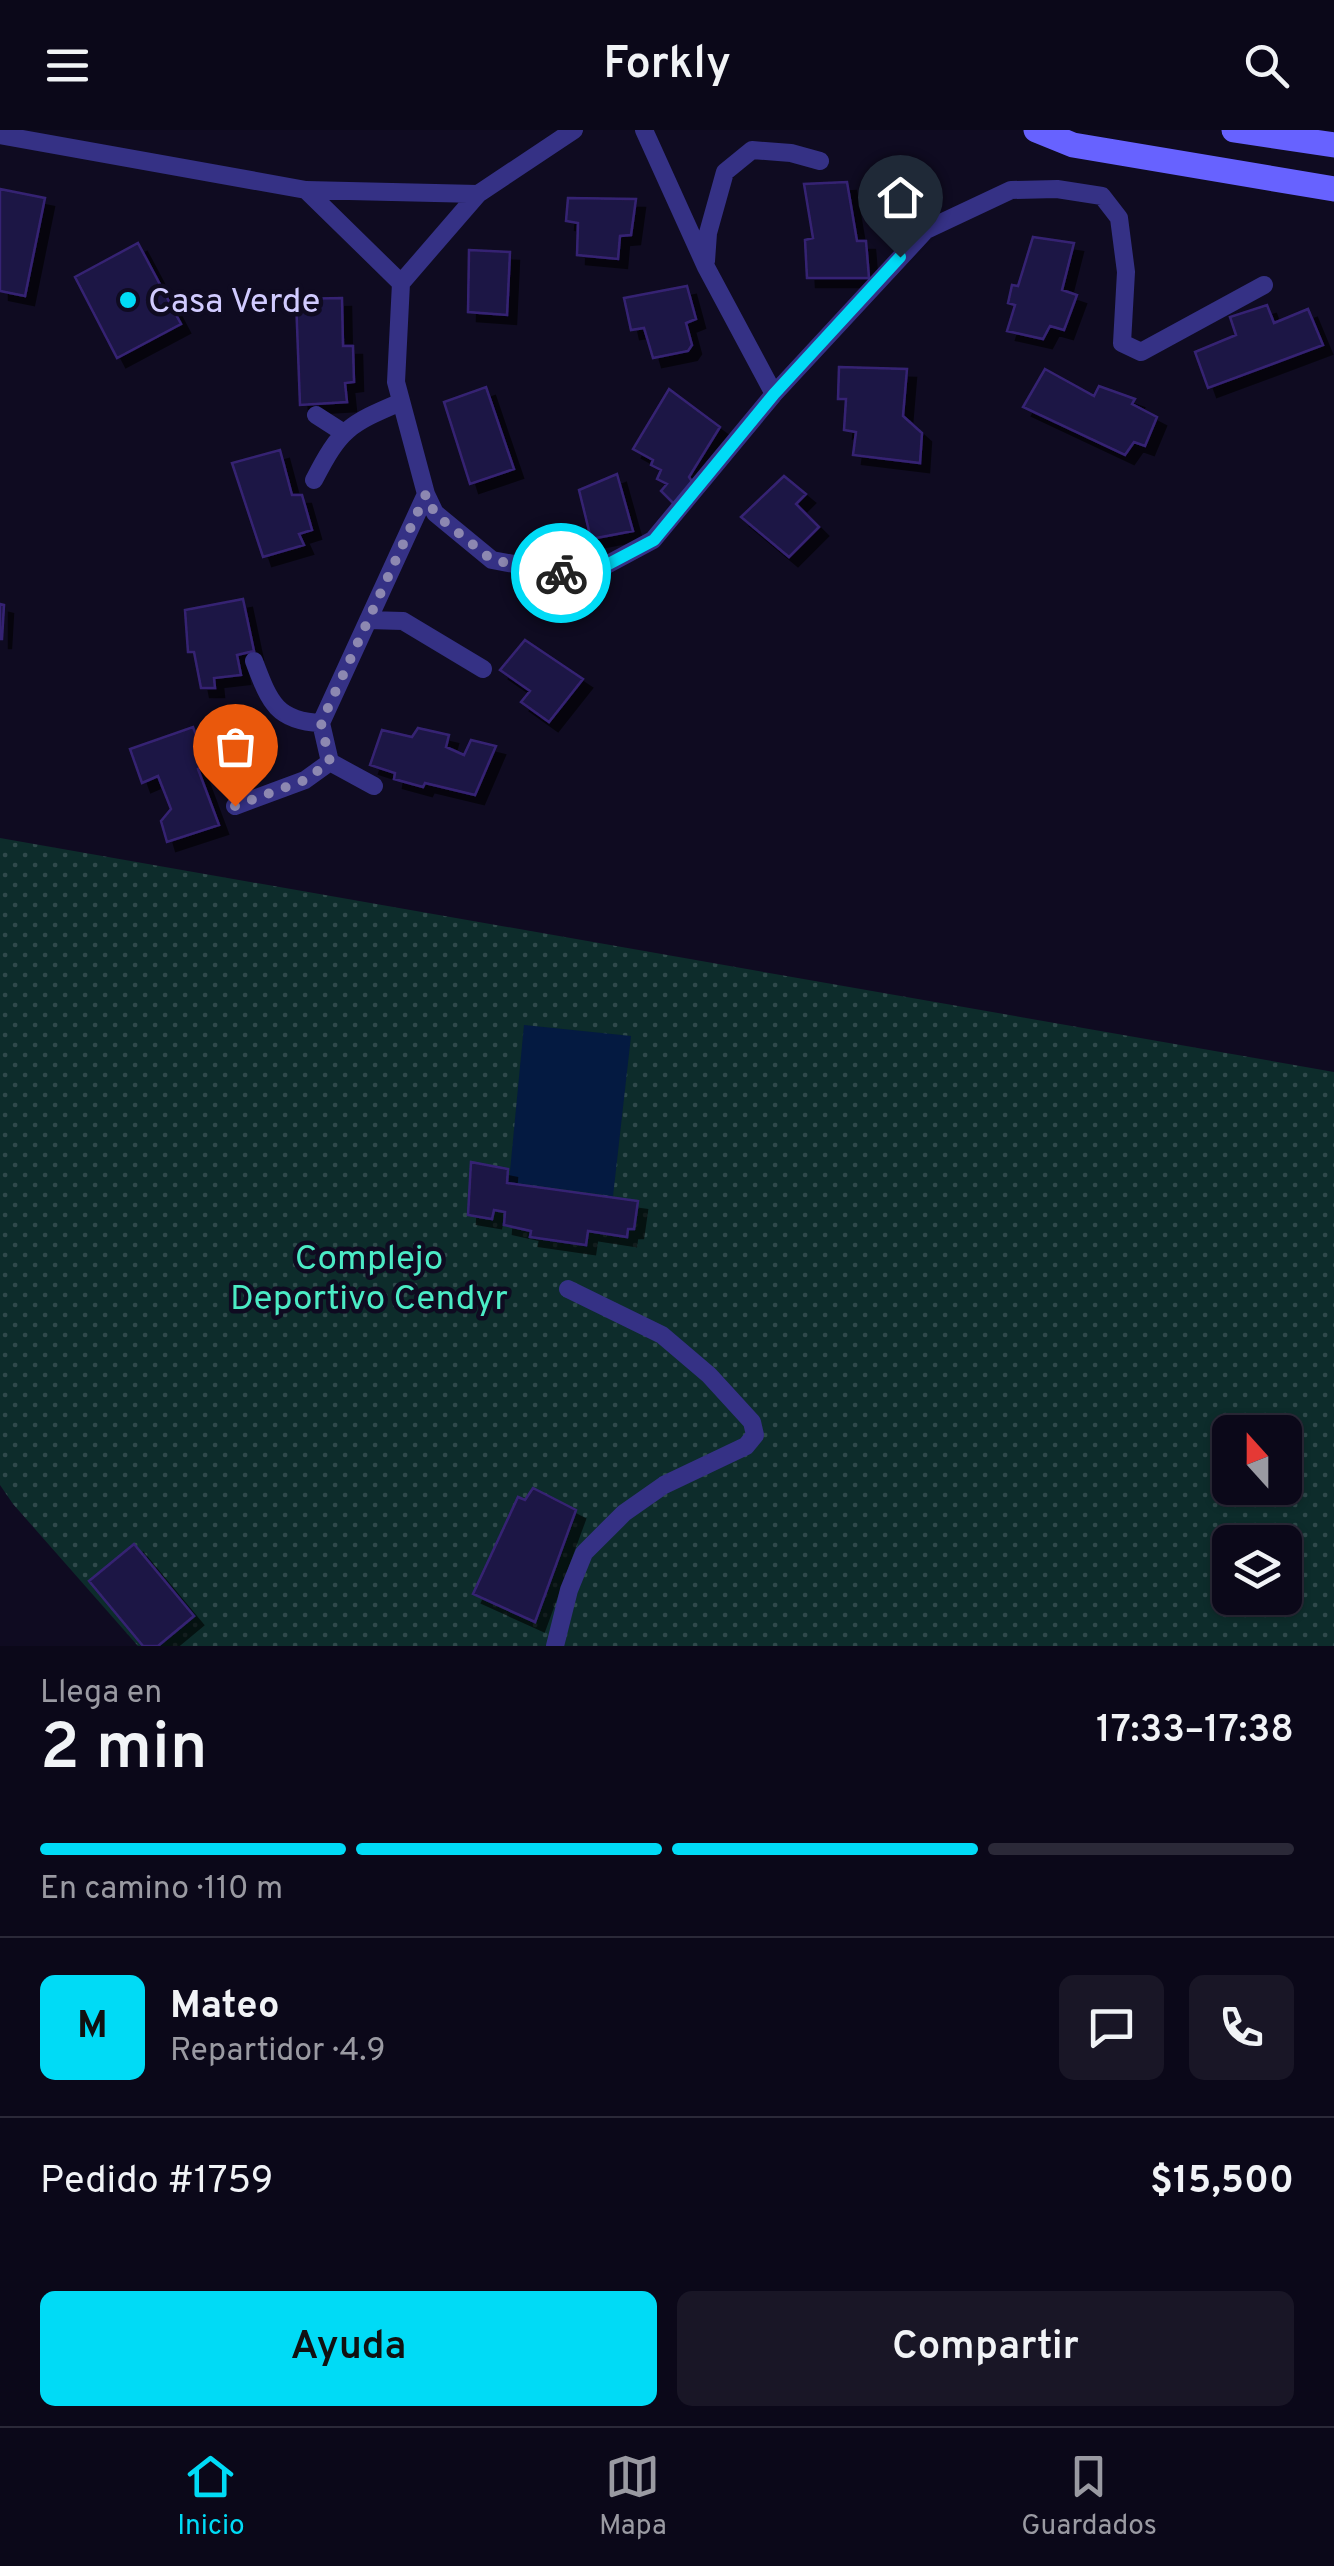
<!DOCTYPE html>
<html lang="es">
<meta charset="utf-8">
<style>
body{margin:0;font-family:Overpass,sans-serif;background:#191626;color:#f1f3f6;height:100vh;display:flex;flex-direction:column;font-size:38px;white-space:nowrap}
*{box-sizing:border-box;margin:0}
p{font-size:32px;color:#9a9aa2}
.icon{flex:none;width:55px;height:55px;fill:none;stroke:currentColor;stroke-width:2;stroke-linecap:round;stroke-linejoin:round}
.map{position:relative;height:1516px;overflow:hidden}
.panel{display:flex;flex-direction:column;background:#0b0819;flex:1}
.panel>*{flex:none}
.needle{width:65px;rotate:339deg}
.buttons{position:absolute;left:1212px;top:1285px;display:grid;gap:20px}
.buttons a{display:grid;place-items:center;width:90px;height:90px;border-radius:15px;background:#0b0819;box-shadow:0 2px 8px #0004,0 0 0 2px #2b2938;font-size:50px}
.pin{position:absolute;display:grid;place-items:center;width:85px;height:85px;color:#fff;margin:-102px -42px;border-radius:50% 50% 50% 0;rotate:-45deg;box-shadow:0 0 10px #0007}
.pin .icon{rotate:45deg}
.courier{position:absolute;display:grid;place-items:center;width:100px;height:100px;margin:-50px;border:8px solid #00dbf6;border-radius:50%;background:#fff;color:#222;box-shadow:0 2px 12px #0007}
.overview em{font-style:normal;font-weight:600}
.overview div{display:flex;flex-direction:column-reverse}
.overview{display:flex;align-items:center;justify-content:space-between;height:170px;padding:0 40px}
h1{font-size:65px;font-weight:600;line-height:75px}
.bar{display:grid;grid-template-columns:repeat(4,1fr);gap:15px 10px;align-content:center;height:120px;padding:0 40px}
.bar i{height:12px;border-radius:8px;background:#2b2938}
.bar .selected{background:#00dbf6}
.bar p{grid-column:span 4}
.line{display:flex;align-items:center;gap:25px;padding:0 40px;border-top:2px solid #2b2938}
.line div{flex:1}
.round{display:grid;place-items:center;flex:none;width:105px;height:105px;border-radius:15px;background:#191626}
.button{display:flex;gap:20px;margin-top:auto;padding:20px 40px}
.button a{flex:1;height:115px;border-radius:15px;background:#00dbf6;color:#111;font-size:40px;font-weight:600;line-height:115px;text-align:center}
.button a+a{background:#191626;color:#f1f3f6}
header{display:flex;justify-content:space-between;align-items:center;height:130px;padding:0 40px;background:#0b0819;font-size:45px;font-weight:600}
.tab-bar{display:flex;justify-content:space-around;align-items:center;height:140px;border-top:2px solid #2b2938;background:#0b0819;font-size:28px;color:#9a9aa2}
.tab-bar a{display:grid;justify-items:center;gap:5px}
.tab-bar .selected{color:#00dbf6}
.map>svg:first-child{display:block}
.park{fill:url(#park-dots);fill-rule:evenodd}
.water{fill:#041a41}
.building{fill:#1f1544;stroke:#352473;stroke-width:2.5;filter:url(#shadow)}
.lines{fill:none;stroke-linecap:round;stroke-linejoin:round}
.service{stroke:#353185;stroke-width:18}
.secondary{stroke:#6762ff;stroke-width:25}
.done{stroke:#8d88b1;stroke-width:10;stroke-dasharray:0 18}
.route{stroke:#00dbf6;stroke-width:12}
.poi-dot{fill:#00dbf6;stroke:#0f0b21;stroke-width:4}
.labels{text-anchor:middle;stroke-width:9;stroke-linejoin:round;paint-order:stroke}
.poi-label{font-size:35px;fill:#d1cbff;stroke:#0f0b21;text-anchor:start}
.park-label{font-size:35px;fill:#4bebc5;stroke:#0f0b21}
</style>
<header><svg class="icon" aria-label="menu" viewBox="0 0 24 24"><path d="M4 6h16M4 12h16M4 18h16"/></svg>Forkly<svg class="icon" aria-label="search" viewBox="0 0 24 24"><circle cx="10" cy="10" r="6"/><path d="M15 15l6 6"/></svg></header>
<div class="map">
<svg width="1334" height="1516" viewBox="0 0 1334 1516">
<defs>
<pattern id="park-dots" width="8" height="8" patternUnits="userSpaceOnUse" patternTransform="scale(2.5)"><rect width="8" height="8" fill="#0d2c2b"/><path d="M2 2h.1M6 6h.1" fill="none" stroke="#2f494b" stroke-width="1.8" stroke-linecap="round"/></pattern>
<filter id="shadow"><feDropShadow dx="9" dy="9" stdDeviation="0" flood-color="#0009"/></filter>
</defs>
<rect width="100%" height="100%" fill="#0f0b21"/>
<path class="park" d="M 0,708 L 1334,942 L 1334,1516 L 138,1516 L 13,1374 L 0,1355 ZM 1230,1302 L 1285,1302 L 1285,1358 L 1230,1358 ZM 1230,1412 L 1285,1412 L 1285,1468 L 1230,1468 Z"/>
<path class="water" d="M 524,895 L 631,906 L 613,1066 L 509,1052 Z"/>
<path class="building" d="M 847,52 L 857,111 L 866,111 L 869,148 L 807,148 L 805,110 L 813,108 L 804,54 Z
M 0,59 L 45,68 L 25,166 L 0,161 Z
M 568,68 L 636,69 L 631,105 L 620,106 L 618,129 L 577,125 L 578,93 L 566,91 Z
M 1033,107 L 1074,113 L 1062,160 L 1077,165 L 1064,200 L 1050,196 L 1043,209 L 1007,201 L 1015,175 L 1008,173 L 1012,155 L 1018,156 Z
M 138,113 L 181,194 L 117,228 L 75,147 Z
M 469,120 L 510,122 L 507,185 L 468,182 Z
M 687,156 L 696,189 L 686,193 L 692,215 L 688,221 L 653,228 L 644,198 L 631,200 L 624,168 Z
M 342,168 L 343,216 L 353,216 L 354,252 L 345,253 L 347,272 L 300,275 L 296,169 Z
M 1267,175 L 1274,193 L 1308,179 L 1323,215 L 1208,258 L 1195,222 L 1236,205 L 1230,187 Z
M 839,237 L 907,239 L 903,286 L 922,303 L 920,333 L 853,325 L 856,302 L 844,300 L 846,269 L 838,269 Z
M 1045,239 L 1094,266 L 1099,256 L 1135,269 L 1132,274 L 1157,287 L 1145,316 L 1134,312 L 1125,325 L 1023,277 Z
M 486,257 L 514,339 L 470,354 L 444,272 Z
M 669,259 L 720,297 L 689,347 L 693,353 L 674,374 L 661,361 L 667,354 L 657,349 L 661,340 L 651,335 L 653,330 L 633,319 Z
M 280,320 L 292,365 L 302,365 L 312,400 L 299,404 L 304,415 L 263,427 L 232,333 Z
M 617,344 L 633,401 L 591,409 L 579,360 Z
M 784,346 L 806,364 L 796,374 L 819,397 L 789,427 L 741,387 Z
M 243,469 L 254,521 L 237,525 L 241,545 L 214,548 L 215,558 L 201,558 L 194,522 L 188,522 L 185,480 Z
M 0,474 L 4,475 L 2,509 L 0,509 Z
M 525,510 L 583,549 L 549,592 L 521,572 L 530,561 L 500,540 Z
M 193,597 L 207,634 L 198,639 L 219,695 L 167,712 L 161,691 L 171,679 L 158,646 L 142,653 L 130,619 Z
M 418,598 L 449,605 L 446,617 L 464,625 L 471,610 L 496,616 L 475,665 L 425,653 L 423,657 L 394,649 L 395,643 L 370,635 L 382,600 L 412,607 Z
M 471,1032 L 508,1039 L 507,1053 L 638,1071 L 634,1099 L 628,1099 L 627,1107 L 588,1101 L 586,1115 L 530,1107 L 531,1101 L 504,1095 L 505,1082 L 494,1080 L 492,1089 L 468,1085 Z
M 533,1358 L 576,1380 L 535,1492 L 473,1464 L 518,1367 L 525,1370 Z
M 134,1414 L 194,1486 L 158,1516 L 143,1516 L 89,1451 Z"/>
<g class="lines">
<path class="service" d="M 644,0 L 706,137 L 774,264
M 0,5 L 306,60 L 478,64 L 574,0
M 306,60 L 401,153 L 478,64
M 706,131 L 708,103 L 725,42 L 752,20 L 791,23 L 820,31
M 401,153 L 396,252 L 426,364 L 435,383 L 492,430 L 584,447 L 653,410 L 774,264 L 926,100 L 1011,60 L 1057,59 L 1102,66 L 1119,88 L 1126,142 L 1122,213 L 1141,222 L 1264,155
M 316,285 L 344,303
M 314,350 C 340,299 349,294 401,272
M 368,490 L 403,491 L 483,539
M 254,531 C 269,570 275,591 321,593
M 321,593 L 426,364
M 330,632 L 374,656
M 235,676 L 305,650 L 330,632 L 321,593
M 555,1516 L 569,1460 L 584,1423 L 624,1383 L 664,1355 L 746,1316 L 755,1305 L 752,1292 L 709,1245 L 662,1205 L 568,1159"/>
<path class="secondary" d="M 1036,0 L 1073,15 L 1334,59
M 1234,0 L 1334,15"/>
</g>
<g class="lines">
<path class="done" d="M 235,676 L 305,650 L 330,632 L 321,593 L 426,364 L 435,384 L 492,430 L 561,443"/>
<path class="route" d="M 561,443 L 584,447 L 654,410 L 774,264 L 900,127"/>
</g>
<circle class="poi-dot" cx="128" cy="170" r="10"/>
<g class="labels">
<g class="poi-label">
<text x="148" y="182">Casa Verde</text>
</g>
<g class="park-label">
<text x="369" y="1139">Complejo<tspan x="369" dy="40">Deportivo Cendyr</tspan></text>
</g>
</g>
</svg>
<div class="buttons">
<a><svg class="needle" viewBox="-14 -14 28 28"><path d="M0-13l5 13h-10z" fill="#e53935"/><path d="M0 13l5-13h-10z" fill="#9a9aa2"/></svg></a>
<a><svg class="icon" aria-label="layers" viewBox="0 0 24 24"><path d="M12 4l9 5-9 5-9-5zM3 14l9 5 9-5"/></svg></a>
</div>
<div class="pin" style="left:235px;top:676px;background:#ea580c"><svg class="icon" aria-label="bag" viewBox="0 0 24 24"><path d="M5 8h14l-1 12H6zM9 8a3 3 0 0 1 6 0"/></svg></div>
<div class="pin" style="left:900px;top:127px;background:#1f2937"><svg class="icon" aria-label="home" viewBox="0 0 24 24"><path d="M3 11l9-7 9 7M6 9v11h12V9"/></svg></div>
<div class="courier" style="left:561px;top:443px"><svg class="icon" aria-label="bike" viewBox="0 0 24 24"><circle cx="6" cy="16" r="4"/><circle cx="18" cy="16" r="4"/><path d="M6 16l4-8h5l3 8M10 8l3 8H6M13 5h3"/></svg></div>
</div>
<section class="panel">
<div class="overview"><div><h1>2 min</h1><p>Llega en</p></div><em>17:33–17:38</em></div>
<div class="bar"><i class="selected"></i><i class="selected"></i><i class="selected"></i><i></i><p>En camino · 110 m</p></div>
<div class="line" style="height:180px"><b class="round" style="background:#00dbf6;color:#111">M</b><div><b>Mateo</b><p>Repartidor · 4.9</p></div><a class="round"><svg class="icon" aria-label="chat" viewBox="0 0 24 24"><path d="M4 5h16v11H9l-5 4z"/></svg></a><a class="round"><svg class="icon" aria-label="phone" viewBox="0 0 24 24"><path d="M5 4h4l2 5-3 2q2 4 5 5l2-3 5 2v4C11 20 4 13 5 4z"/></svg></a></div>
<div class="line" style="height:130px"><div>Pedido #1759</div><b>$15,500</b></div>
<div class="button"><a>Ayuda</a><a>Compartir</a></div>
</section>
<nav class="tab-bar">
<a class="selected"><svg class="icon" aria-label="home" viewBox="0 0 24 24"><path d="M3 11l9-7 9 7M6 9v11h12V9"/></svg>Inicio</a>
<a><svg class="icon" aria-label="map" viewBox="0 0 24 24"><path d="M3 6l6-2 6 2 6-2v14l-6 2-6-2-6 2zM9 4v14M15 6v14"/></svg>Mapa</a>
<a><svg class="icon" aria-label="saved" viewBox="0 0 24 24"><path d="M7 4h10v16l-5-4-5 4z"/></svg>Guardados</a>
</nav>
